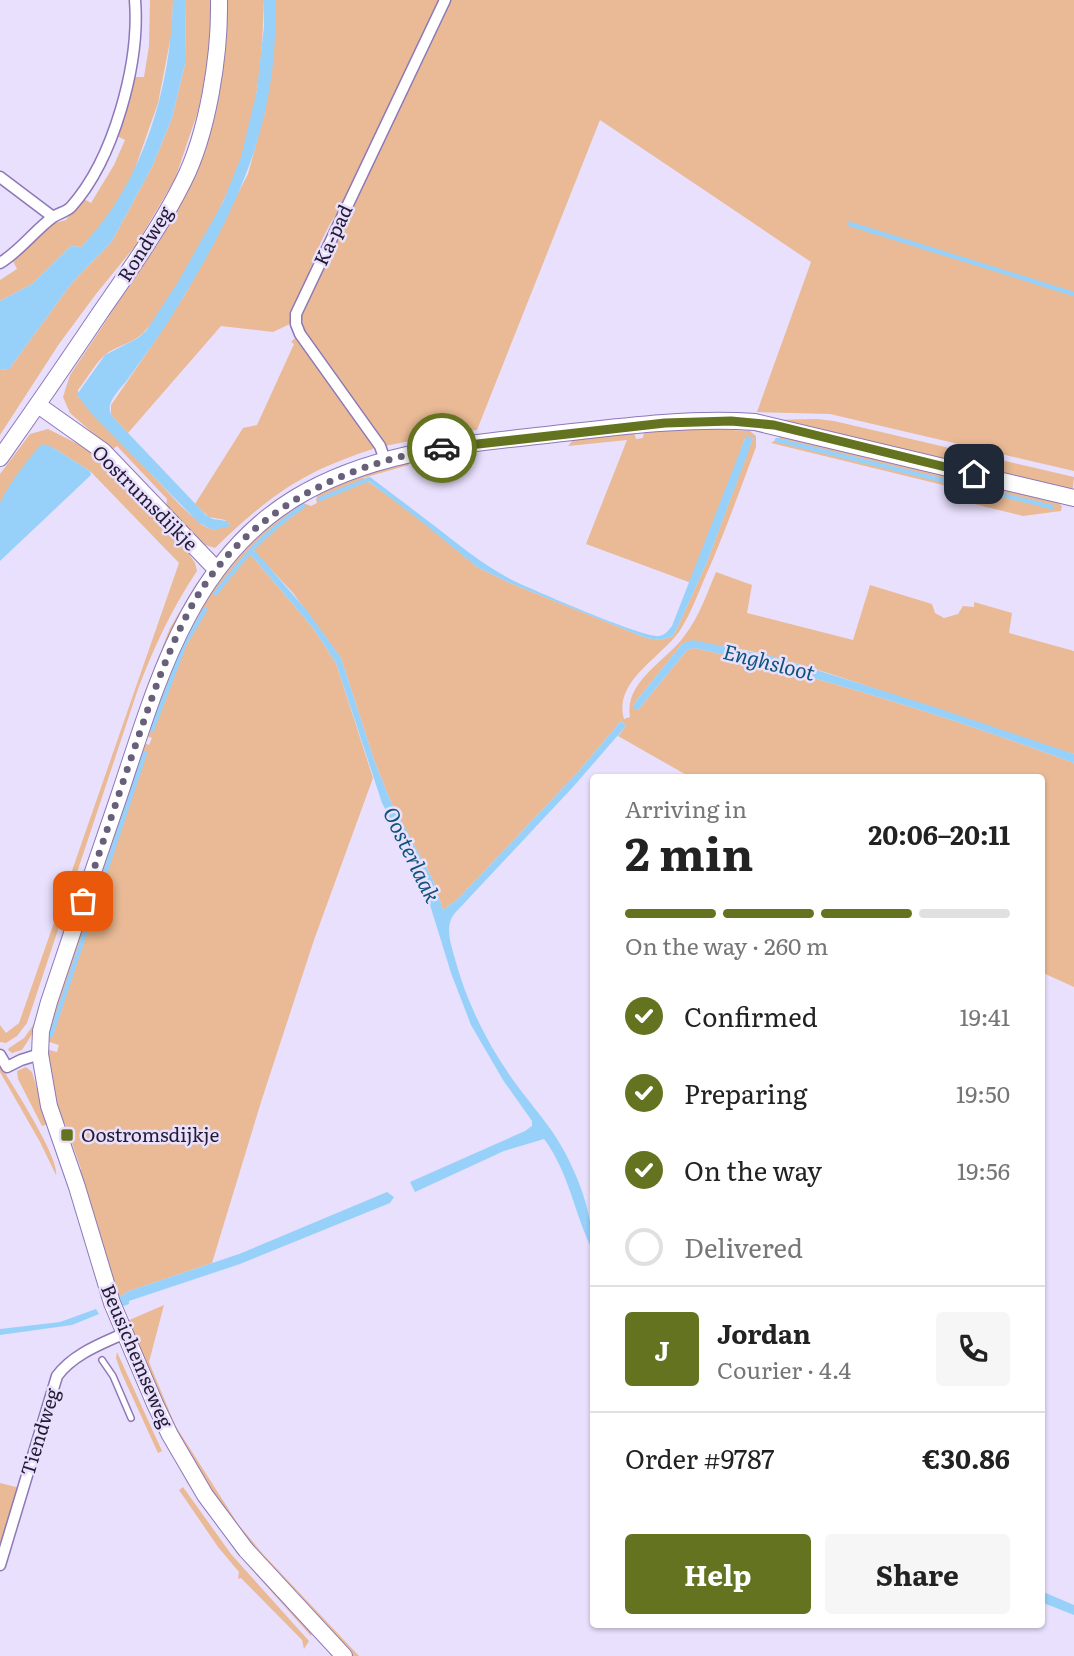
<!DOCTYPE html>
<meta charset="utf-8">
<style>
body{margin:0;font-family:Literata,serif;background:#f6f6f6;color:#222;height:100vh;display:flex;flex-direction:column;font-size:26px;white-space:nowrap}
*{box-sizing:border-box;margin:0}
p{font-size:23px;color:#767676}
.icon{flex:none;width:38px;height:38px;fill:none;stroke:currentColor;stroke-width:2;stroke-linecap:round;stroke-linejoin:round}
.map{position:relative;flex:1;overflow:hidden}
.sheet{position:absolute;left:590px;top:774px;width:455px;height:854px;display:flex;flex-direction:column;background:#fff;border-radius:7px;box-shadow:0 2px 5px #0004}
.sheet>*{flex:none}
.pin{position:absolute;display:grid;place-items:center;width:60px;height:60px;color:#fff;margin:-30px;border-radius:14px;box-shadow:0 4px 10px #0006}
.courier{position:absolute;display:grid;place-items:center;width:70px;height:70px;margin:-35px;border:5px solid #647320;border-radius:50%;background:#fff;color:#222;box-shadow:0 2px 9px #0007}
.head em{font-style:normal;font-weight:700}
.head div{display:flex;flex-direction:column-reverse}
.head{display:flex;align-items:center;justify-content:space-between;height:119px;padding:0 35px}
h1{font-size:46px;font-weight:700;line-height:52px}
.bar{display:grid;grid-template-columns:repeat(4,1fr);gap:10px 7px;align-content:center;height:84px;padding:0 35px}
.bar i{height:9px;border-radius:5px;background:#e0e0e0}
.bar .active{background:#647320}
.bar p{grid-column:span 4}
.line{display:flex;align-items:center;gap:18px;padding:0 35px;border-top:2px solid #e0e0e0}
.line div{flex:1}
.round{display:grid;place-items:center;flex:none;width:74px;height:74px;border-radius:7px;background:#f6f6f6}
ol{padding:0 35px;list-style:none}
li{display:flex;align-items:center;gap:21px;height:77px}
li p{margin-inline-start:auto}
li .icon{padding:7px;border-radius:50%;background:#647320;color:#fff;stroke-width:4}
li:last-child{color:#767676}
li i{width:38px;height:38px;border:4px solid #e0e0e0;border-radius:50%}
.action{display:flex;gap:14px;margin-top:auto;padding:14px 35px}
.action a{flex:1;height:80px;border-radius:7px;background:#647320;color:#fff;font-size:28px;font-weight:700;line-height:80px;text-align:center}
.action a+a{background:#f6f6f6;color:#222}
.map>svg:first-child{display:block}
.green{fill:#e9ba95}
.water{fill:#97d1fa}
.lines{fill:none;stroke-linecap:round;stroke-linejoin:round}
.stream{stroke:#97d1fa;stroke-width:4.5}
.lane-casing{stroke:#8e78b8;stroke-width:8}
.street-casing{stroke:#8e78b8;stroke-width:13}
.secondary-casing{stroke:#8e78b8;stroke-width:18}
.lane{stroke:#fff;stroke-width:5}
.street{stroke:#fff;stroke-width:10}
.secondary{stroke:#fff;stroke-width:16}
.done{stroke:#685f7a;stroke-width:7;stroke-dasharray:0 12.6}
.route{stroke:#647320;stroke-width:9}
.poi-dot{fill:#647320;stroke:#e9e0fd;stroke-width:2.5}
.labels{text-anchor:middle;stroke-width:5;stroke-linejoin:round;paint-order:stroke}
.street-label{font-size:19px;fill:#231a33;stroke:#e9e0fd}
.poi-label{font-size:19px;fill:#231a33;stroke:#e9e0fd;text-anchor:start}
.water-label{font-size:21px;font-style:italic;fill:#0e547a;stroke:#e9e0fd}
</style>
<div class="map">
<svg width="1074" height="1656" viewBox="0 0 1074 1656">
<rect width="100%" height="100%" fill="#e9e0fd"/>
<path class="green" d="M 150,0 L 173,0 L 172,31 L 158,103 L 132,177 L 107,219 L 81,247 L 71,246 L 32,284 L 0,301 L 0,280 L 17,269 L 12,259 L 51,224 L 66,220 L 82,198 L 91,203 L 114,165 L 125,140 L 117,136 L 134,77 L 144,77 L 149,46 Z
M 186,0 L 212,0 L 208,63 L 198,111 L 175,179 L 136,245 L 96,294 L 59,344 L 0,435 L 0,370 L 9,369 L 71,284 L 112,241 L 153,165 L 172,118 L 185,64 Z
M 225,0 L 263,0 C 264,53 257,108 241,158 C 229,194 210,227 192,259 C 178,283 164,311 145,331 C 134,344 116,345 104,356 C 94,365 87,379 78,390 L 78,396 L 181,506 L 202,525 L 213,530 L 230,524 L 225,520 L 209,517 L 195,504 L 243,428 L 257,425 L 294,344 L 291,342 L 297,336 L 374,443 L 373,449 C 301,472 268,497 215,548 L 202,544 L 166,508 L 167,499 L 117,446 L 112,450 L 70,413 L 63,397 L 70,375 L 160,240 L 183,194 Z
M 275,0 L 441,0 L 343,205 C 316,239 307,283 292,323 L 273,332 L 221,326 L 128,433 L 111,415 L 111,405 L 157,338 L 187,291 L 248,174 L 264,115 L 272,69 Z
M 450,0 L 1074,0 L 1074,471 L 830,414 L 757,412 L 811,262 L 600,120 L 477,430 L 444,434 L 385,446 L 305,333 L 301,315 Z
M 817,419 L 834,421 L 1074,477 L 1073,488 L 1068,490 L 769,420 Z
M 695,428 L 750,431 L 756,436 L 756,447 C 740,490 725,532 707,573 C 698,593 691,614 679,632 C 660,658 613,682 624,719 L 630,717 C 624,681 667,661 685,635 C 699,617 707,593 716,572 L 752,585 L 747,613 L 853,640 L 870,585 L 932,604 L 935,613 L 944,618 L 958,614 L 963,606 L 974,607 L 974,602 L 1012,613 L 1009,633 L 1074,651 L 1074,754 C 993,730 914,701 834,675 C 785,660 734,642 682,644 L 633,705 L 638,710 L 687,650 L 695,648 C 823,677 950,717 1074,763 L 1074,987 L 1041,972 L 1041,777 L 690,777 L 618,736 L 626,726 L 621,721 L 578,772 L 458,899 L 443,910 L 433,880 L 390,800 L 374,760 L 341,658 L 293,593 L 253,550 L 251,555 L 313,628 L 336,663 L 373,778 L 314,940 L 261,1102 L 212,1263 L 129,1291 L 118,1298 L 97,1224 L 77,1171 L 81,1169 L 65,1123 L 61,1123 L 55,1105 L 46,1049 L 57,1052 L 59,1045 L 46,1041 L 52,1013 L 144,743 L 149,745 L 152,738 L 147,736 C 154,709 165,685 176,660 C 183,644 189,626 198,611 C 223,568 259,529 301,502 L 311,506 L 317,503 L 316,500 L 318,492 L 344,480 L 406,461 L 409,465 L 363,478 L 420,518 L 477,567 L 510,583 L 646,638 L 661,640 L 673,636 L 675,633 L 707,562 L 753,438 L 745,438 L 694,584 L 586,544 L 627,440 L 568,446 L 575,438 L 634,432 L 636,439 L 643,438 L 644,431 Z
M 48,429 L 84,447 L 98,456 L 187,551 L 195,563 L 197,571 C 172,608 154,647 138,689 L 27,1023 L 17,1036 L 6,1043 L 0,1042 L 0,1025 L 6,1033 L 19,1023 L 179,563 L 90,471 L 52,447 L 36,451 L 0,504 L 0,474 L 30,434 Z
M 783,435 L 1054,500 L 1062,506 L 1061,511 L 1023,516 L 954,499 L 943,485 L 771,443 Z
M 196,584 L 163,648 L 146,691 L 31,1036 L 22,1050 L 12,1053 L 8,1050 L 9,1048 L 24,1038 L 34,1024 L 145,691 L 170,628 Z
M 0,1065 C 11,1083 60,1158 56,1175 L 40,1142 L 0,1072 Z
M 26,1067 L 32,1072 L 48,1124 L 42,1126 L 18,1079 L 17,1071 Z
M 164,1305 L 149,1362 L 175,1425 L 238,1524 L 263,1554 L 359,1656 L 352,1656 C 284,1589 214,1512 172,1425 C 155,1391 142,1356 127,1321 Z
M 117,1352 L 162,1451 L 158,1453 L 121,1372 L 116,1358 Z
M 186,1481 L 189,1481 L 312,1631 L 311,1636 L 237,1553 Z
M 0,1483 L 20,1488 L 0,1552 Z
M 183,1487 L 231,1554 L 309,1641 L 304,1649 L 302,1640 L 241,1578 L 238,1579 L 239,1572 L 218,1547 L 179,1490 Z"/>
<path class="water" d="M 173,0 L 186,0 L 185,64 L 172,118 L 153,165 L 112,241 L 71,284 L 9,369 L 0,370 L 0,301 L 32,284 L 71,246 L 81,247 C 143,184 171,87 173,0 Z
M 263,0 L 275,0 C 280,126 233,218 168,322 C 155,342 141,360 128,379 C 122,387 113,395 110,405 C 109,410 110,410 111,415 L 206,515 L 213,519 L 227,521 L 231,526 L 213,530 L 199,523 L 90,412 L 78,396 L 78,393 L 105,355 L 138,338 L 146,331 L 178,282 L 223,202 L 241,157 L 257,90 L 264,26 Z
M 746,436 L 753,438 L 750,447 L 707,562 L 675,633 L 673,636 L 661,640 L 646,638 L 510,583 L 477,567 L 429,528 L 432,524 C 458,544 483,565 512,580 C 533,590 643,638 659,636 C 665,635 668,631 672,626 Z
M 43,444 L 52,447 L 90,471 L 91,475 L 0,561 C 0,547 0,516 0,504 C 3,492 33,451 43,444 Z
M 252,551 L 256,552 L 308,612 L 341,658 L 374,760 L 390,800 L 433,880 L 443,910 L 458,899 L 578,772 L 621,721 L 626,726 L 573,787 L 455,913 C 444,926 451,944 455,959 C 467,1004 489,1047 516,1084 C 532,1106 550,1125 563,1149 C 580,1180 593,1216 593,1251 C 574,1214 570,1174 544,1139 L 504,1151 L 415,1192 L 410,1182 L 525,1131 L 532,1126 L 532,1121 L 503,1080 L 471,1025 L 451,973 L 422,879 L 382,803 L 336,663 L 313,628 L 251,555 Z
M 692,640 L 772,656 L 931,706 L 1074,754 L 1074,763 C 950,717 823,677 695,648 L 687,650 L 638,710 L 635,709 L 633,705 L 682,644 Z
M 387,1192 L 394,1197 L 390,1203 L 240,1264 L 129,1301 L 129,1304 L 121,1307 L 118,1298 L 129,1291 L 239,1254 Z
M 96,1309 L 99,1314 L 72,1325 L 0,1335 L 0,1329 L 60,1322 Z
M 1041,1591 L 1074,1605 L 1074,1615 L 1041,1602 Z"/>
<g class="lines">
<path class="stream" d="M 850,224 L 1074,294
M 777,440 L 1052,507
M 320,499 L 369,479 L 431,526
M 216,593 C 245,555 264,534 303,506
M 152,730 L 185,643 L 205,610
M 51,1035 L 145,753"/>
<g class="lane-casing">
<path id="lane" d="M 102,1360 L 113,1376 L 131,1418"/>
</g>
<g class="street-casing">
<path id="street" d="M 0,177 L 53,217
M 0,263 C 20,251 34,231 53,217 C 59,213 66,212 71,207 C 114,159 140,63 135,0
M 385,460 L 380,446 L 300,334 L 296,324 L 296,314 L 445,0
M 0,1055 L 7,1067 L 21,1060 L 40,1054
M 0,1565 L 57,1376 C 73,1354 101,1344 125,1333"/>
</g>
<g class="secondary-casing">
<path id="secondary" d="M 38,405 L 103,451 L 216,569
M 0,458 C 34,410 67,362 100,313 C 129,271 160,228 183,182 C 208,133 220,55 219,0
M 344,1656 L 246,1550 L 205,1495 L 170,1435 L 155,1404 L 112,1303 L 77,1187 L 49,1106 L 40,1054 L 41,1031 L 49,1002 C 72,933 95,865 119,796 C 156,686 188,563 295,498 C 366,455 447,446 528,437 C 604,429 679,417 755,422 L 1074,498"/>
</g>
<use href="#lane" class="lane"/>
<use href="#street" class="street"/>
<use href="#secondary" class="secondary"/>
</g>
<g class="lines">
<path class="done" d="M 83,901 C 102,846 120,790 139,735 C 154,691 169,648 191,607 C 243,513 339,465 442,448"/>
<path class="route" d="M 442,448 L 665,423 L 731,421 L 774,425 L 974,474"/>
</g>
<rect class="poi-dot" x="60" y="1128" width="14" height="14" rx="3.5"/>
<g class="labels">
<g class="street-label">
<text transform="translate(333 235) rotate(-65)" y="7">Ka-pad</text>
<text transform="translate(145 244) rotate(-58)" y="7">Rondweg</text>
<text transform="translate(145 498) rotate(45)" y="7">Oostrumsdijkje</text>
<text transform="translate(137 1356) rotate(67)" y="7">Beusichemseweg</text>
<text transform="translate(40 1432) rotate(-73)" y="7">Tiendweg</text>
</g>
<g class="poi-label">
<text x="81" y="1142">Oostromsdijkje</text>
</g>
<g class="water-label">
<text transform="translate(769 663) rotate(14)" y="7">Enghsloot</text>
<text transform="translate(411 855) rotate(64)" y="7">Oosterlaak</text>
</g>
</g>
</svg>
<div class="pin" style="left:83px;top:901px;background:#ea580c"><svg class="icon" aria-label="bag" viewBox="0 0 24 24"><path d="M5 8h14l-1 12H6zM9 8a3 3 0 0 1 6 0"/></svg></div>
<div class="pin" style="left:974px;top:474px;background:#1f2937"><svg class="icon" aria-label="home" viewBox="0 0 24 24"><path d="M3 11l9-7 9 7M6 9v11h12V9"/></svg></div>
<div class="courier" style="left:442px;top:448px"><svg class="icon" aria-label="car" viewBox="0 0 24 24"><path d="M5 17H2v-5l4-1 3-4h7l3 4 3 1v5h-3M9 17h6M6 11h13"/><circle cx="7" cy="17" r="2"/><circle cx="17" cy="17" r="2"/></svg></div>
<section class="sheet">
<div class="head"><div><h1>2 min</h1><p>Arriving in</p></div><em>20:06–20:11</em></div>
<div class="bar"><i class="active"></i><i class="active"></i><i class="active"></i><i></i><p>On the way · 260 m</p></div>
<ol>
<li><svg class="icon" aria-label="check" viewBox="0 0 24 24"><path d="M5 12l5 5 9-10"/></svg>Confirmed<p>19:41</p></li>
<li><svg class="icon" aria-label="check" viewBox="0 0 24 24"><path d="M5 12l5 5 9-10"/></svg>Preparing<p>19:50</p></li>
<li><svg class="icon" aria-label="check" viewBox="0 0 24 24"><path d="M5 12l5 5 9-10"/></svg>On the way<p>19:56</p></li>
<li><i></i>Delivered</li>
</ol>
<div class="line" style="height:126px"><b class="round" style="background:#647320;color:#fff">J</b><div><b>Jordan</b><p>Courier · 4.4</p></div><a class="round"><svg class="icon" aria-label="phone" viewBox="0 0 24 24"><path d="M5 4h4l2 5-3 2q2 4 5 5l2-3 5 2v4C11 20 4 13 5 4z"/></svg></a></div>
<div class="line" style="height:91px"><div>Order #9787</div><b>€30.86</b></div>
<div class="action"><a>Help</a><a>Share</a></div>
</section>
</div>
